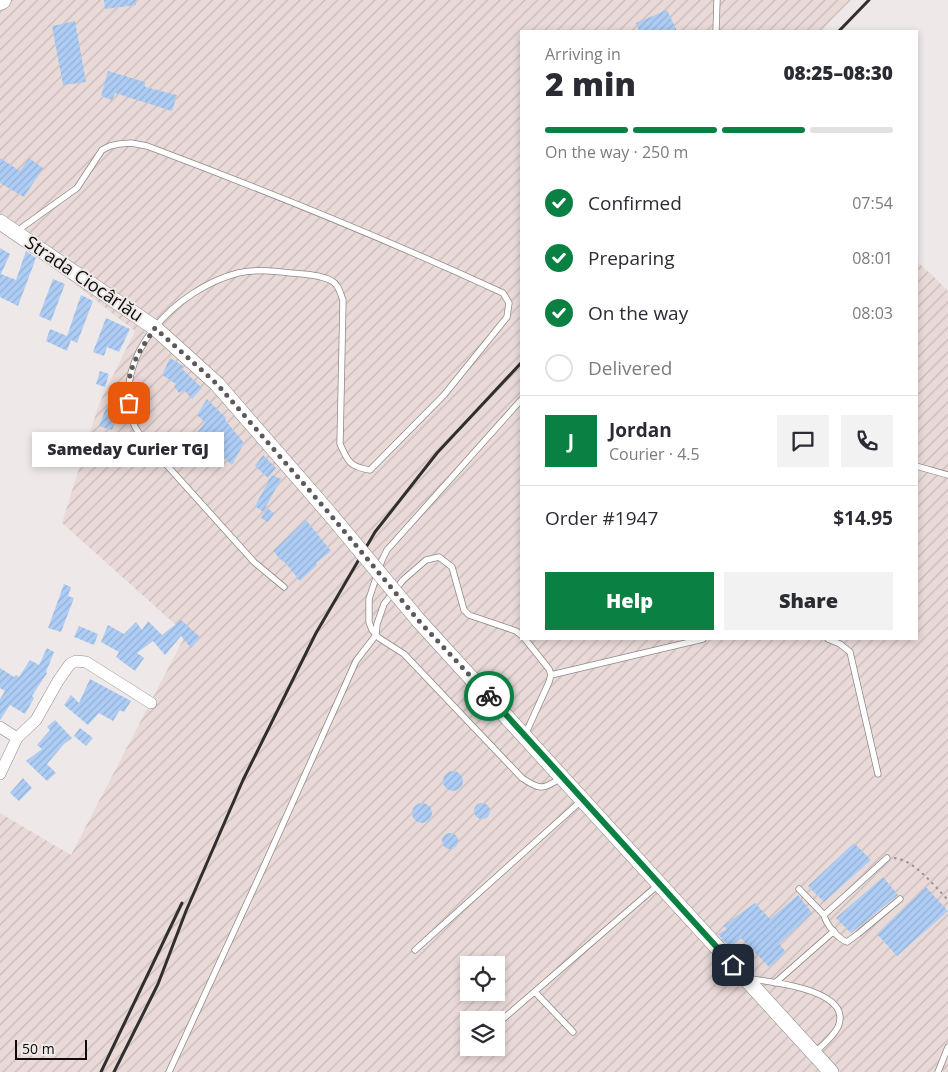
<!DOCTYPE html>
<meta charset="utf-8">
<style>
body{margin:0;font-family:"Open Sans",sans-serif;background:#f2f2f3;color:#2b2b33;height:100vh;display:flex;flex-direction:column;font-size:19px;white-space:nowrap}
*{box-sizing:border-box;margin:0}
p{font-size:16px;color:#7c7c81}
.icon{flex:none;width:28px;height:28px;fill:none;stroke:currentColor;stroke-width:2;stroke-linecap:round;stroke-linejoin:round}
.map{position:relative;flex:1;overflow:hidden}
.drawer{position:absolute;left:520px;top:30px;width:398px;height:610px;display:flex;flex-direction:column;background:#fff;border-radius:0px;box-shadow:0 2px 8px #0003}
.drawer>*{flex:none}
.buttons{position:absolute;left:460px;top:956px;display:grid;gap:10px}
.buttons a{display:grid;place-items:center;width:45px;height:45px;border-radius:0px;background:#fff;box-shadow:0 2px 8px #0003;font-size:25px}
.scale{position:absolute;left:15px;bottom:12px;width:72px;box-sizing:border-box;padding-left:5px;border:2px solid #0d0b0b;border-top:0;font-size:14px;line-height:18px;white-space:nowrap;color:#0d0b0b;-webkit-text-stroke:4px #eee9e8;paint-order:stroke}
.pin{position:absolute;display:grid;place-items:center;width:42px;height:42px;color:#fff;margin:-21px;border-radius:10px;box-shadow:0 2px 8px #0006}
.courier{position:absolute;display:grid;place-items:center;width:50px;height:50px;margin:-25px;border:4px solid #0b8043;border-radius:50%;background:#fff;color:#222;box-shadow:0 1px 6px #0007}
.bubble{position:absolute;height:35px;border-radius:0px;background:#fff;box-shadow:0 2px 8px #0003;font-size:16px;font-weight:800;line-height:35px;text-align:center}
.summary em{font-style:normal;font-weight:800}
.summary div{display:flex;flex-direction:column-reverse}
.summary{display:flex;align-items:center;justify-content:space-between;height:85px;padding:0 25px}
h1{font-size:32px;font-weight:800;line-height:38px}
.bar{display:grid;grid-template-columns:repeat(4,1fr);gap:8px 5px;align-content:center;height:60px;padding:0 25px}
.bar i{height:6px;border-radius:4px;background:#e1e1e2}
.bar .active{background:#0b8043}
.bar p{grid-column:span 4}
.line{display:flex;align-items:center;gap:12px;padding:0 25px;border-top:1px solid #e1e1e2}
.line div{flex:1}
.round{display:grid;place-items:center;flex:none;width:52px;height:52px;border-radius:0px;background:#f2f2f3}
ol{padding:0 25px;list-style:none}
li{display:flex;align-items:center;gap:15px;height:55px}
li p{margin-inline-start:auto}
li .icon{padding:5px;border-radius:50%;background:#0b8043;color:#fff;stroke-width:4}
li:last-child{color:#7c7c81}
li i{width:28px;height:28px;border:2px solid #e1e1e2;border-radius:50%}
.button{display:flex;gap:10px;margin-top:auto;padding:10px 25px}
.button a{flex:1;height:58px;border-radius:0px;background:#0b8043;color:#fff;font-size:20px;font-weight:800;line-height:58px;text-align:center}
.button a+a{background:#f2f2f3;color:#2b2b33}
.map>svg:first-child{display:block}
.industrial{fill:url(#industrial-furrows);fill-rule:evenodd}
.building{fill:url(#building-hatch)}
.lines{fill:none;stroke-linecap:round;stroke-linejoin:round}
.lane-casing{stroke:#8e8988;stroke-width:7}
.street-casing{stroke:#8e8988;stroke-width:12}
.secondary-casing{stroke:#8e8988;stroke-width:16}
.primary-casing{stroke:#8e8988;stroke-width:19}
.path{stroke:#959190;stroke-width:2;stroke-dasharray:2.5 4;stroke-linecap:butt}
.lane{stroke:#fff;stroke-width:5.5}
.street{stroke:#fff;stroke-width:11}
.secondary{stroke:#fff;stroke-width:15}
.primary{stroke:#fff;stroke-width:18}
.rail{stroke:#312f2e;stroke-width:3}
.secondary-bridge-casing{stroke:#8e8988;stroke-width:16;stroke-linecap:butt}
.secondary-bridge{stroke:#fff;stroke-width:15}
.done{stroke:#5c5958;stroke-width:5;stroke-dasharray:0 9}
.route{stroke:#0b8043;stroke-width:6}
.labels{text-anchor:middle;stroke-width:4;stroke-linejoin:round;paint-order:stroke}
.street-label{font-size:18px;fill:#0d0b0b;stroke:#eee9e8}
</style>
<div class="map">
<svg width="948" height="1072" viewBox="0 0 948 1072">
<defs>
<pattern id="industrial-furrows" width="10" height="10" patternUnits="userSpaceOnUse" patternTransform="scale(1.25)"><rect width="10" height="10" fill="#e9dad8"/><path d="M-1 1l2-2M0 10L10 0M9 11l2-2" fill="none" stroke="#c7bab8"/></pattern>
<pattern id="building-hatch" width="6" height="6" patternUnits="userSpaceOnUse" patternTransform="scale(1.25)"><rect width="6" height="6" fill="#aecdf5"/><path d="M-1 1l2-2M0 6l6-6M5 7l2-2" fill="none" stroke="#94afd1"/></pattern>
</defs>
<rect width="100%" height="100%" fill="#eee9e8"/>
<path class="industrial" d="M 0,0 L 851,0 L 821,31 L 521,31 L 521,639 L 916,639 L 916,261 L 931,274 L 948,291 L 948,1072 L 0,1072 L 0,813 L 71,855 L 186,634 L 62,523 L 99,404 L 135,331 L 49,264 L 0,219 ZM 469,965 L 496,965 L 496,992 L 469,992 ZM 469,1020 L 496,1020 L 496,1048 L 469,1048 Z"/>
<path class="building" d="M 104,0 L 136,0 L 136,5 L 105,9 Z
M 667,10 L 677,31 L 639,31 L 636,23 Z
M 75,21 L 86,82 L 63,85 L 52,26 Z
M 108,71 L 145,82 L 145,87 L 177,95 L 172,111 L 115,93 L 112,100 L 101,96 Z
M 0,158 L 20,171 L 29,158 L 43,168 L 24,197 L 0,183 Z
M 0,248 L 10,254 L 1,274 L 16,280 L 26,251 L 36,258 L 18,306 L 0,297 Z
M 53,279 L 65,284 L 51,321 L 39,316 Z
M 81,295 L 93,301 L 77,343 L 71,340 L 67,351 L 46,341 L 50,329 L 67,336 Z
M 106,318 L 130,329 L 119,352 L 107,347 L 104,356 L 93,352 Z
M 170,358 L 183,366 L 182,369 L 202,388 L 192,399 L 184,390 L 179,393 L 174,386 L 176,384 L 162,375 Z
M 100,371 L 109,374 L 105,387 L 96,384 Z
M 111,396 L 123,400 L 112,430 L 99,426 Z
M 207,399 L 226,418 L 225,420 L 244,443 L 232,465 L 196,434 L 205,422 L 197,415 Z
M 263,455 L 276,468 L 268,478 L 255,466 Z
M 272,475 L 281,479 L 263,512 L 255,506 Z
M 267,508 L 274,513 L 268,522 L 261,518 Z
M 306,520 L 331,551 L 316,563 L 317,565 L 300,581 L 284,561 L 283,562 L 273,551 Z
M 64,584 L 71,587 L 68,596 L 74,598 L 61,632 L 48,628 Z
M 181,620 L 200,637 L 191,648 L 181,636 L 165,655 L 153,641 L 137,653 L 144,658 L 135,671 L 116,657 L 119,652 L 101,642 L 108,625 L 124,634 L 136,622 L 142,630 L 148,621 L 162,635 Z
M 79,626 L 98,634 L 94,645 L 74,637 Z
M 47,648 L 54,652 L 46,672 L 47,673 L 32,696 L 34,698 L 25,714 L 10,705 L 0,720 L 0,699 L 5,691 L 0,688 L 0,668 L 14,677 L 16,675 L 19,677 L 30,660 L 39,665 Z
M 90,679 L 131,701 L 124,712 L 120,710 L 113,721 L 99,713 L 88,725 L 64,705 L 71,695 L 79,703 Z
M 55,720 L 72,738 L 64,744 L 47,764 L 56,773 L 47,781 L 26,761 L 42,749 L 37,745 L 50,730 L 47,727 Z
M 80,728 L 93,738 L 86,746 L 74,736 Z
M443 781a10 10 0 1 1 20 0a10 10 0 1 1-20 0Z
M 23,778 L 32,788 L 19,801 L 10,793 Z
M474 811a8 8 0 1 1 16 0a8 8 0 1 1-16 0Z
M412 813a10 10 0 1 1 20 0a10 10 0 1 1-20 0Z
M442 841a8 8 0 1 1 16 0a8 8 0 1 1-16 0Z
M 854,843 L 871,860 L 824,902 L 808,886 Z
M 883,877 L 898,895 L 851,933 L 836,918 Z
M 926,887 L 948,911 L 897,956 L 877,934 Z
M 798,895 L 812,913 L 779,944 L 786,952 L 769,967 L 741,938 L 730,948 L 718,934 L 727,929 L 723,926 L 755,903 L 770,919 Z"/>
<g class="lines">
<g class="lane-casing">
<path id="lane" d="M 716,31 L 717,0
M 17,231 L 77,188 L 102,150 L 110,146 L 119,144 L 131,143 L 147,146 C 267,191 386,239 503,293 L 509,303 L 507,317 L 444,395 L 370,470 C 350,467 348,462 340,444 L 343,300 C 341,296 340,290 337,286 C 331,275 303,274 291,273 C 274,271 255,269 238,273 C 177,289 110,355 133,422 C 135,429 141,436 145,441 L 254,562 L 284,587
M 521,400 L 387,550 L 382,560 L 369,599 L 369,622 L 372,630 L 379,638 L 404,654 L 522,778 C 541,791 543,789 561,778
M 916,466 L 948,475
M 525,639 L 549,669 L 551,675 L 549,682 L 525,735
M 828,639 L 840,644 L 850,652 L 878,774
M 551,675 L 703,639
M 799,889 L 824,915 C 826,924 837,938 847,942 L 858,934 L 900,899
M 824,915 L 887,858
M 415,950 L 581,801
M 751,979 C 772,982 854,990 838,1027 C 833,1037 822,1046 814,1053
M 775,983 L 834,931
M 535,992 L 573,1032
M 496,1025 L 658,885
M 169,1072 L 265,864 L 356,661 L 376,635 L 377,624 L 384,604 L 403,580 L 426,560 L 439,557 L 452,567 L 464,610 L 469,615 L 516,631 L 521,635
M 938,1072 L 948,1047"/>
</g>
<g class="street-casing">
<path id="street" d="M 0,727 L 17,738
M 0,774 L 17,738 L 36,720 L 58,681 L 70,664 L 76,661 L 86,662 L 151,703"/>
</g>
<g class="secondary-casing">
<path id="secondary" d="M 0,222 L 155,328 L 217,384 L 329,513
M 419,621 L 831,1072"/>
</g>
<g class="primary-casing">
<path id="primary" d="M 0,1 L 2,0"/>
</g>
<path class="path" d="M 894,858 C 915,860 934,886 948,900"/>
<use href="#lane" class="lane"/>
<use href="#street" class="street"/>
<use href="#secondary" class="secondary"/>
<use href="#primary" class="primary"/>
<path class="rail" d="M 839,31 L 869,0
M 101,1072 L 182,903
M 114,1072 L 158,984 L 186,911 L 243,780 L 316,633 L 375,532 L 437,453 L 521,363"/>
<g class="secondary-bridge-casing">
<path id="secondary-bridge" d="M 329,513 L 419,621"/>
</g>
<use href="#secondary-bridge" class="secondary-bridge"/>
</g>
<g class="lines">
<path class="done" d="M 129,403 C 129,396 128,389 129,382 C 131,362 144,344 155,328 L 217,384 L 329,513 L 419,621 L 489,696"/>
<path class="route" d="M 489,696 L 733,965"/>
</g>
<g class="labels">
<g class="street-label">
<text transform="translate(84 279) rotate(34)" y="6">Strada Ciocârlău</text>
</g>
</g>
</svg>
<div class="buttons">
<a><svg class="icon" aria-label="locate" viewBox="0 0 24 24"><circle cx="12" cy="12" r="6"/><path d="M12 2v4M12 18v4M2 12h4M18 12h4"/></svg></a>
<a><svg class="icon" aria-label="layers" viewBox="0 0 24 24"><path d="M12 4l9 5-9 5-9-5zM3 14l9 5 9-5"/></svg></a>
</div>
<div class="scale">50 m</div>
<div class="pin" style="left:129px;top:403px;background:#ea580c"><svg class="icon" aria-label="bag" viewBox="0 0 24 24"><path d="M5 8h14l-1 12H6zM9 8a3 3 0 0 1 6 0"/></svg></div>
<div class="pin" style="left:733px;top:965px;background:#1f2937"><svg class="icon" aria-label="home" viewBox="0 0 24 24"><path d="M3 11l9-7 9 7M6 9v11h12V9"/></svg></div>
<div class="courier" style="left:489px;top:696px"><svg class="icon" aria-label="bike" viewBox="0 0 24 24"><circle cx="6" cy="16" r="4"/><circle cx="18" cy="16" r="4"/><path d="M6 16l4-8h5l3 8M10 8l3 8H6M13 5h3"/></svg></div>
<div class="bubble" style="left:32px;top:432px;width:192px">Sameday Curier TGJ</div>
<section class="drawer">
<div class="summary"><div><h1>2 min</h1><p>Arriving in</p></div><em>08:25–08:30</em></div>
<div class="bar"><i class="active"></i><i class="active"></i><i class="active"></i><i></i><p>On the way · 250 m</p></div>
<ol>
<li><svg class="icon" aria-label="check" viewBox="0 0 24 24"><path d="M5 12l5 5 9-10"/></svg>Confirmed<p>07:54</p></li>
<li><svg class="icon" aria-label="check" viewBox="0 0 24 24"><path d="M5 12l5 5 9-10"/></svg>Preparing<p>08:01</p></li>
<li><svg class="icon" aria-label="check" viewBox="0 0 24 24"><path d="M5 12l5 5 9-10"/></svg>On the way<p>08:03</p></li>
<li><i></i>Delivered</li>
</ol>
<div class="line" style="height:90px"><b class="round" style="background:#0b8043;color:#fff">J</b><div><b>Jordan</b><p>Courier · 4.5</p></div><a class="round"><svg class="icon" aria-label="chat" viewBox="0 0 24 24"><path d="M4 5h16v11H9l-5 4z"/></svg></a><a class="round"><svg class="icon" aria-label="phone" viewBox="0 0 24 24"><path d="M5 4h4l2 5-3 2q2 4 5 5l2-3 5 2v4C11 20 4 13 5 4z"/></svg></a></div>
<div class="line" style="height:65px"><div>Order #1947</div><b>$14.95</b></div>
<div class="button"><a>Help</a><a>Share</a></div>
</section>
</div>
